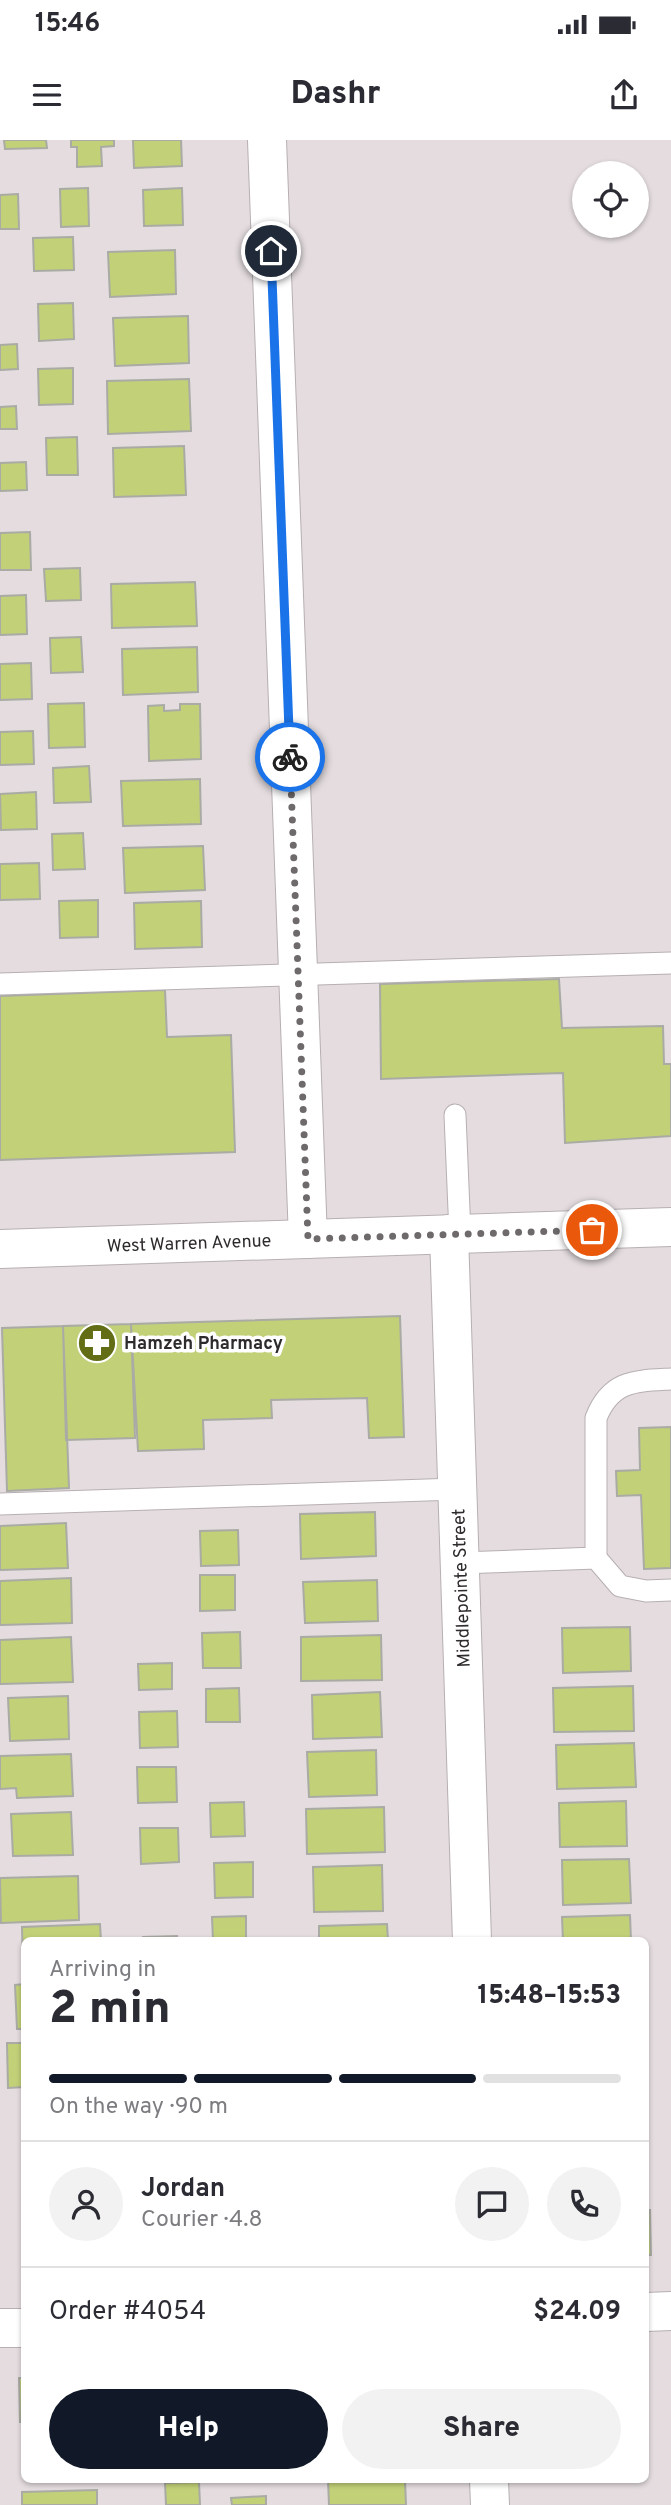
<!DOCTYPE html>
<meta charset="utf-8">
<style>
body{margin:0;font-family:Overpass,sans-serif;background:#f2f2f3;color:#2b2b33;height:100vh;display:flex;flex-direction:column;font-size:26px;white-space:nowrap}
*{box-sizing:border-box;margin:0}
p{font-size:23px;color:#7c7c81}
.icon{flex:none;width:38px;height:38px;fill:none;stroke:currentColor;stroke-width:2;stroke-linecap:round;stroke-linejoin:round}
.map{position:relative;flex:1;overflow:hidden}
.drawer{position:absolute;left:21px;top:1797px;width:628px;height:546px;display:flex;flex-direction:column;background:#fff;border-radius:10px;box-shadow:0 2px 5px #0004}
.drawer>*{flex:none}
.buttons{position:absolute;left:572px;top:21px;display:grid;gap:14px}
.buttons a{display:grid;place-items:center;width:77px;height:77px;border-radius:50%;background:#fff;box-shadow:0 2px 5px #0004;font-size:35px}
.pin{position:absolute;display:grid;place-items:center;width:60px;height:60px;color:#fff;margin:-30px;border:4px solid #fff;border-radius:50%;box-shadow:0 2px 7px #0007}
.courier{position:absolute;display:grid;place-items:center;width:70px;height:70px;margin:-35px;border:5px solid #1a73e8;border-radius:50%;background:#fff;color:#222;box-shadow:0 2px 9px #0007}
.head em{font-style:normal;font-weight:800}
.head div{display:flex;flex-direction:column-reverse}
.head{display:flex;align-items:center;justify-content:space-between;height:119px;padding:0 28px}
h1{font-size:46px;font-weight:800;line-height:52px}
.bar{display:grid;grid-template-columns:repeat(4,1fr);gap:10px 7px;align-content:center;height:84px;padding:0 28px}
.bar i{height:9px;border-radius:5px;background:#e1e1e2}
.bar .active{background:#111827}
.bar p{grid-column:span 4}
.line{display:flex;align-items:center;gap:18px;padding:0 28px;border-top:2px solid #e1e1e2}
.line div{flex:1}
.round{display:grid;place-items:center;flex:none;width:74px;height:74px;border-radius:37px;background:#f2f2f3}
.cta{display:flex;gap:14px;margin-top:auto;padding:14px 28px}
.cta a{flex:1;height:80px;border-radius:42px;background:#111827;color:#fff;font-size:28px;font-weight:800;line-height:80px;text-align:center}
.cta a+a{background:#f2f2f3;color:#2b2b33}
.status{display:flex;justify-content:space-between;align-items:center;height:49px;padding:0 35px;background:#fff;direction:ltr}
.status svg{height:19px;fill:currentColor}
header{display:flex;justify-content:space-between;align-items:center;height:91px;padding:0 28px;background:#fff;font-size:32px;font-weight:800}
.map>svg:first-child{display:block}
.building{fill:#c2d178;stroke:#a9aba4;stroke-width:2}
.lines{fill:none;stroke-linecap:round;stroke-linejoin:round}
.lane-casing{stroke:#b7afb3;stroke-width:23}
.street-casing{stroke:#b7afb3;stroke-width:40}
.secondary-casing{stroke:#b7afb3;stroke-width:40}
.lane{stroke:#fff;stroke-width:21}
.street{stroke:#fff;stroke-width:38}
.secondary{stroke:#fff;stroke-width:38}
.done{stroke:#6e696b;stroke-width:7;stroke-dasharray:0 12.6}
.route{stroke:#1a73e8;stroke-width:9}
.labels{text-anchor:middle;stroke-width:7;stroke-linejoin:round;paint-order:stroke}
.street-label{font-size:18px;fill:#2e2b2d;stroke:#fff}
.poi-label{font-size:18px;font-weight:bold;fill:#2e2b2d;stroke:#fff;text-anchor:start}
</style>
<div class="status"><b>15:46</b><svg viewBox="0 0 49 12"><path d="M0 12V9h3v3zM5 12V6h3v6zM10 12V3h3v9zM15 12V0h3v12zM26 1h20v11H26zM47 4h2v5h-2z"/></svg></div>
<header><svg class="icon" aria-label="menu" viewBox="0 0 24 24"><path d="M4 6h16M4 12h16M4 18h16"/></svg>Dashr<svg class="icon" aria-label="share" viewBox="0 0 24 24"><path d="M12 15V3M7 8l5-5 5 5M5 13v7h14v-7"/></svg></header>
<div class="map">
<svg width="671" height="2365" viewBox="0 0 671 2365">
<rect width="100%" height="100%" fill="#e4dcdf"/>
<path class="building" d="M 4,0 L 46,0 L 47,8 L 5,9 Z
M 71,0 L 114,0 L 114,6 L 101,7 L 102,26 L 77,27 L 77,7 L 71,7 Z
M 133,0 L 181,0 L 182,26 L 134,28 Z
M 88,48 L 89,86 L 61,87 L 60,49 Z
M 182,48 L 183,85 L 144,86 L 143,50 Z
M 18,54 L 19,89 L 0,89 L 0,55 Z
M 73,97 L 74,130 L 34,131 L 33,98 Z
M 175,110 L 176,154 L 110,157 L 108,112 Z
M 73,163 L 74,199 L 39,201 L 38,164 Z
M 188,176 L 189,223 L 115,226 L 113,178 Z
M 17,204 L 18,229 L 0,230 L 0,205 Z
M 73,228 L 73,264 L 39,265 L 38,229 Z
M 189,239 L 191,291 L 108,294 L 107,241 Z
M 16,266 L 17,289 L 0,289 L 0,267 Z
M 77,297 L 78,335 L 47,335 L 46,298 Z
M 184,306 L 186,355 L 114,357 L 113,308 Z
M 26,322 L 27,350 L 0,351 L 0,323 Z
M 30,392 L 31,430 L 0,430 L 0,393 Z
M 80,428 L 81,460 L 46,461 L 44,429 Z
M 195,442 L 197,486 L 112,488 L 111,444 Z
M 26,455 L 27,494 L 0,495 L 0,456 Z
M 81,497 L 83,532 L 51,533 L 50,498 Z
M 197,507 L 198,552 L 123,555 L 122,509 Z
M 31,523 L 32,559 L 0,560 L 0,524 Z
M 84,563 L 85,607 L 49,608 L 48,564 Z
M 180,564 L 200,564 L 201,619 L 149,621 L 148,566 L 164,565 L 164,571 L 180,570 Z
M 33,591 L 34,624 L 0,625 L 0,592 Z
M 89,626 L 91,662 L 54,663 L 53,628 Z
M 200,639 L 201,684 L 123,686 L 121,641 Z
M 36,652 L 37,689 L 1,690 L 0,654 Z
M 83,693 L 85,729 L 53,730 L 52,694 Z
M 203,706 L 205,750 L 125,753 L 123,708 Z
M 39,723 L 40,759 L 0,760 L 0,724 Z
M 98,760 L 98,797 L 60,798 L 59,761 Z
M 201,761 L 202,807 L 135,809 L 134,763 Z
M 559,839 L 562,888 L 663,886 L 664,924 L 671,924 L 671,996 L 565,1003 L 563,933 L 381,939 L 380,844 Z
M 165,850 L 167,897 L 231,895 L 235,1012 L 0,1020 L 0,856 Z
M 400,1176 L 404,1297 L 369,1298 L 367,1258 L 271,1260 L 272,1278 L 203,1280 L 204,1309 L 138,1311 L 131,1184 Z
M 131,1184 L 135,1298 L 66,1300 L 63,1186 Z
M 63,1186 L 69,1348 L 7,1351 L 2,1188 Z
M 671,1287 L 671,1428 L 644,1429 L 641,1355 L 617,1356 L 616,1331 L 640,1330 L 639,1288 Z
M 375,1372 L 376,1416 L 301,1419 L 300,1374 Z
M 66,1383 L 68,1428 L 0,1430 L 0,1386 Z
M 238,1390 L 239,1425 L 201,1426 L 200,1391 Z
M 200,1435 L 235,1435 L 235,1470 L 200,1471 Z
M 71,1438 L 72,1483 L 0,1485 L 0,1441 Z
M 377,1440 L 378,1481 L 305,1483 L 303,1442 Z
M 630,1487 L 631,1531 L 563,1533 L 562,1488 Z
M 240,1492 L 241,1528 L 203,1528 L 202,1493 Z
M 381,1495 L 382,1540 L 301,1541 L 301,1497 Z
M 71,1497 L 73,1542 L 0,1544 L 0,1500 Z
M 172,1523 L 172,1549 L 139,1550 L 138,1524 Z
M 633,1546 L 634,1591 L 554,1592 L 553,1548 Z
M 239,1548 L 240,1582 L 206,1582 L 206,1549 Z
M 380,1552 L 382,1597 L 313,1599 L 312,1555 Z
M 68,1556 L 69,1599 L 10,1601 L 8,1558 Z
M 177,1571 L 178,1607 L 140,1608 L 139,1572 Z
M 634,1603 L 636,1647 L 557,1649 L 556,1605 Z
M 376,1610 L 377,1655 L 309,1657 L 307,1612 Z
M 71,1614 L 73,1656 L 17,1658 L 16,1648 L 0,1649 L 0,1616 Z
M 137,1627 L 176,1627 L 177,1662 L 138,1663 Z
M 626,1661 L 627,1706 L 560,1707 L 559,1663 Z
M 244,1662 L 245,1696 L 211,1697 L 210,1663 Z
M 384,1667 L 385,1712 L 307,1714 L 306,1669 Z
M 71,1672 L 73,1715 L 13,1716 L 11,1674 Z
M 140,1688 L 178,1688 L 179,1722 L 141,1724 Z
M 629,1719 L 631,1763 L 563,1765 L 562,1720 Z
M 253,1722 L 253,1757 L 215,1758 L 214,1723 Z
M 382,1725 L 383,1771 L 314,1772 L 313,1727 Z
M 78,1736 L 79,1780 L 1,1783 L 0,1738 Z
M 630,1775 L 631,1801 L 563,1801 L 562,1777 Z
M 246,1776 L 246,1801 L 213,1801 L 212,1777 Z
M 100,1784 L 101,1801 L 24,1801 L 23,1831 L 22,1787 Z
M 387,1784 L 388,1801 L 319,1801 L 319,1786 Z
M 177,1796 L 177,1801 L 143,1801 L 143,1797 Z
M 24,1844 L 24,1889 L 17,1889 L 15,1845 Z
M 7,1903 L 24,1903 L 24,1947 L 8,1948 Z
M 646,2070 L 650,2070 L 651,2115 L 646,2115 Z
M 19,2238 L 24,2238 L 24,2282 L 20,2282 Z
M 328,2340 L 405,2340 L 406,2365 L 329,2365 Z
M 199,2342 L 200,2365 L 166,2365 L 165,2343 Z
M 97,2350 L 97,2365 L 22,2365 L 22,2352 Z
M 266,2356 L 266,2365 L 232,2365 L 231,2358 Z"/>
<g class="lines">
<g class="lane-casing">
<path id="lane" d="M 0,844 L 671,823
M 455,975 L 460,1094
M 0,1364 L 457,1349
M 596,1418 L 620,1446 L 646,1451 L 671,1450
M 460,1423 L 596,1418 L 596,1278 C 611,1240 635,1241 671,1239"/>
</g>
<g class="street-casing">
<path id="street" d="M 267,0 L 308,1099
M 449,1094 L 472,1801
M 646,2172 L 671,2171
M 0,2188 L 24,2188
M 489,2340 L 490,2365"/>
</g>
<g class="secondary-casing">
<path id="secondary" d="M 0,1109 L 671,1087"/>
</g>
<use href="#lane" class="lane"/>
<use href="#street" class="street"/>
<use href="#secondary" class="secondary"/>
</g>
<g class="lines">
<path class="done" d="M 290,617 L 308,1099 L 592,1090"/>
<path class="route" d="M 271,111 L 290,617"/>
</g>
<defs>
<g id="pharmacy-disc" transform="scale(2.0125)"><circle r="9.5" fill="#626d15" stroke="#fff"/><path d="M-2-6h4v4h4v4h-4v4h-4v-4h-4v-4h4Z" fill="#fff"/></g>
</defs>
<g fill-rule="evenodd">
<use href="#pharmacy-disc" x="97" y="1203"/>
</g>
<g class="labels">
<g class="street-label">
<text transform="translate(189 1103) rotate(-2)" y="6">West Warren Avenue</text>
<text transform="translate(461 1448) rotate(-92)" y="6">Middlepointe Street</text>
</g>
<g class="poi-label">
<text x="124" y="1209">Hamzeh Pharmacy</text>
</g>
</g>
</svg>
<div class="buttons">
<a><svg class="icon" aria-label="locate" viewBox="0 0 24 24"><circle cx="12" cy="12" r="6"/><path d="M12 2v4M12 18v4M2 12h4M18 12h4"/></svg></a>
</div>
<div class="pin" style="left:592px;top:1090px;background:#ea580c"><svg class="icon" aria-label="bag" viewBox="0 0 24 24"><path d="M5 8h14l-1 12H6zM9 8a3 3 0 0 1 6 0"/></svg></div>
<div class="pin" style="left:271px;top:111px;background:#1f2937"><svg class="icon" aria-label="home" viewBox="0 0 24 24"><path d="M3 11l9-7 9 7M6 9v11h12V9"/></svg></div>
<div class="courier" style="left:290px;top:617px"><svg class="icon" aria-label="bike" viewBox="0 0 24 24"><circle cx="6" cy="16" r="4"/><circle cx="18" cy="16" r="4"/><path d="M6 16l4-8h5l3 8M10 8l3 8H6M13 5h3"/></svg></div>
<section class="drawer">
<div class="head"><div><h1>2 min</h1><p>Arriving in</p></div><em>15:48–15:53</em></div>
<div class="bar"><i class="active"></i><i class="active"></i><i class="active"></i><i></i><p>On the way · 90 m</p></div>
<div class="line" style="height:126px"><a class="round"><svg class="icon" aria-label="person" viewBox="0 0 24 24"><circle cx="12" cy="8" r="4"/><path d="M4 21q1-7 8-7t8 7"/></svg></a><div><b>Jordan</b><p>Courier · 4.8</p></div><a class="round"><svg class="icon" aria-label="chat" viewBox="0 0 24 24"><path d="M4 5h16v11H9l-5 4z"/></svg></a><a class="round"><svg class="icon" aria-label="phone" viewBox="0 0 24 24"><path d="M5 4h4l2 5-3 2q2 4 5 5l2-3 5 2v4C11 20 4 13 5 4z"/></svg></a></div>
<div class="line" style="height:91px"><div>Order #4054</div><b>$24.09</b></div>
<div class="cta"><a>Help</a><a>Share</a></div>
</section>
</div>
